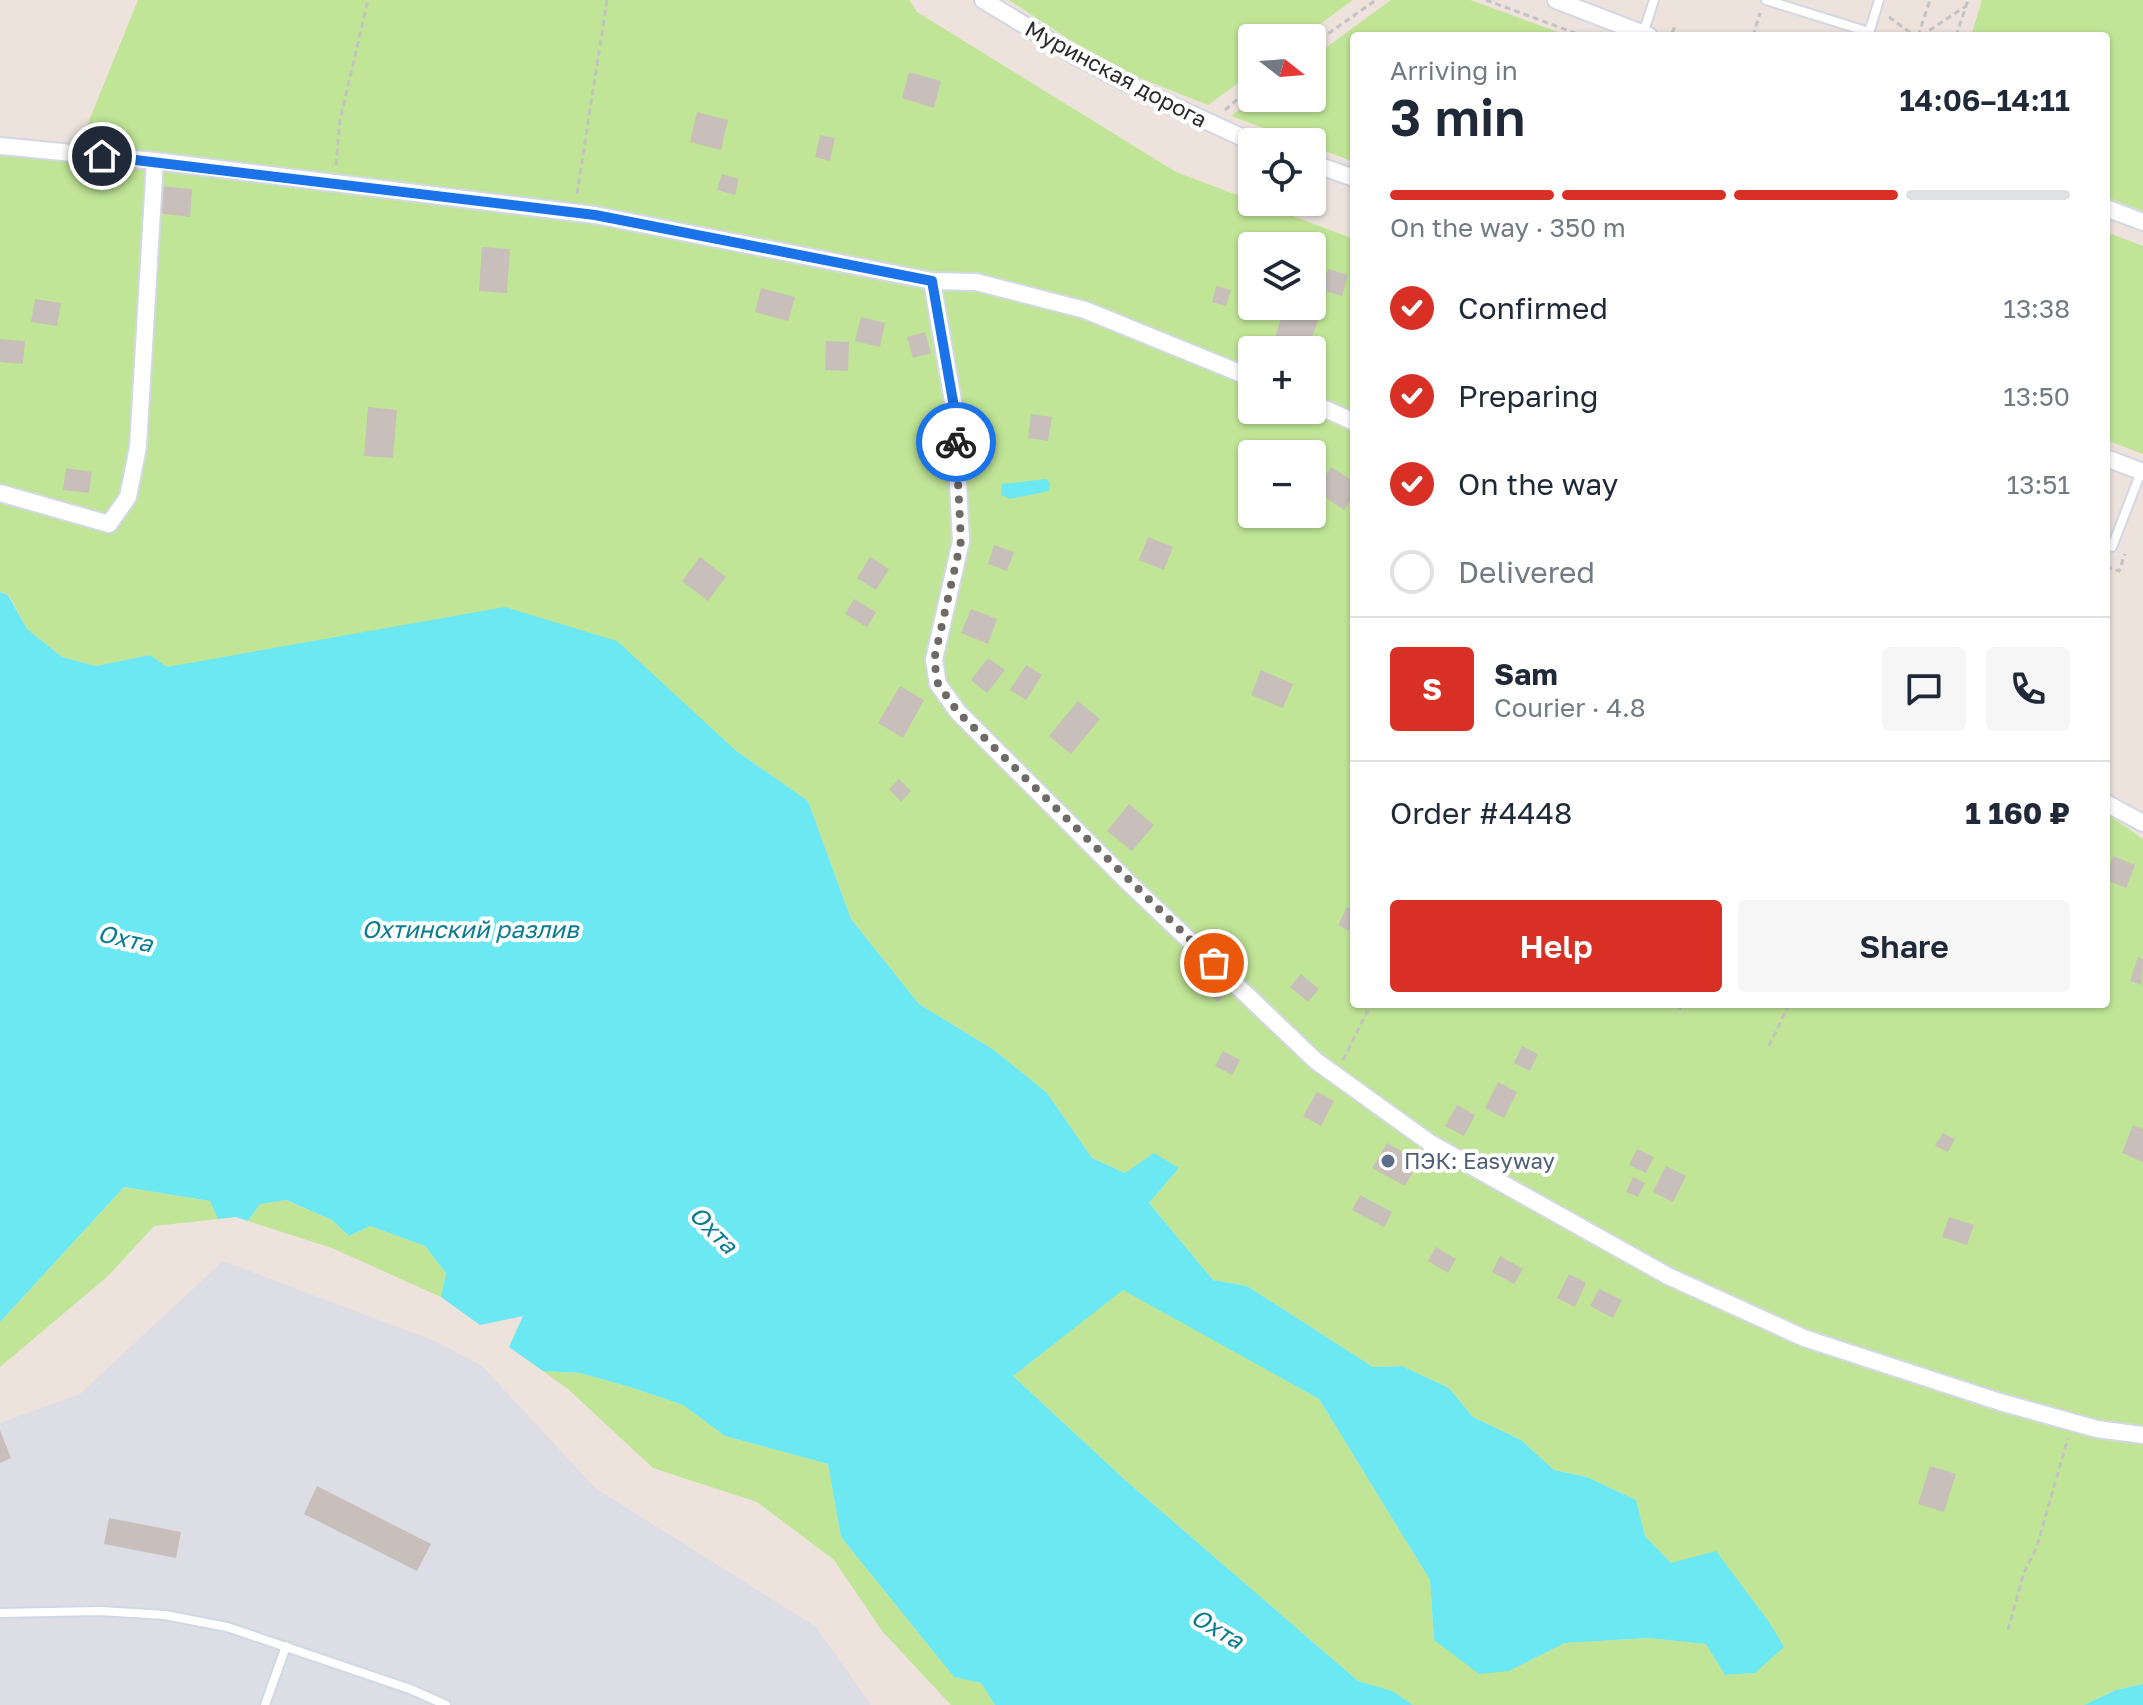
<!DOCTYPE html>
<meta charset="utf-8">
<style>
body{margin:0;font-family:"Golos Text",sans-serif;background:#f6f6f7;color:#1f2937;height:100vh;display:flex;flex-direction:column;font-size:30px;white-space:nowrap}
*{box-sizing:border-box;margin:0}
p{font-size:26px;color:#747a83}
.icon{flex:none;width:44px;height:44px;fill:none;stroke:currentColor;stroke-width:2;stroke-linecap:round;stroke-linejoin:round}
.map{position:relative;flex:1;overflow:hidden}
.drawer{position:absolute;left:1350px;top:32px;width:760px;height:976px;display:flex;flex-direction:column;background:#fff;border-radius:8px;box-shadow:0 2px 6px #0004}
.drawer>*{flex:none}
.needle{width:52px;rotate:107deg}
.buttons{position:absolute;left:1238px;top:24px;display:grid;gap:16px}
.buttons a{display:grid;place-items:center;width:88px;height:88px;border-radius:8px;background:#fff;box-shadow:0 2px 6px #0004;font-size:40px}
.pin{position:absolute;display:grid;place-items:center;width:68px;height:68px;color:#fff;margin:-34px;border:4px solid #fff;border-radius:50%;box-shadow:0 2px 8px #0007}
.courier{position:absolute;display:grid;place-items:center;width:80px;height:80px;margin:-40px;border:6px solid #1a73e8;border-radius:50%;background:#fff;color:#222;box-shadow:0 2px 10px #0007}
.head em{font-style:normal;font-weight:600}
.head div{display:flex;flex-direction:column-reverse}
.head{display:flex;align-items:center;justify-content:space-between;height:136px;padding:0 40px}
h1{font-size:52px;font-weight:600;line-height:60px}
.bar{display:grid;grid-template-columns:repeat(4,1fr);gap:12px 8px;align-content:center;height:96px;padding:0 40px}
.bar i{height:10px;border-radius:6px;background:#e0e1e3}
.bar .current{background:#d93025}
.bar p{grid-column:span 4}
.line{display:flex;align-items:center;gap:20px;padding:0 40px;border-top:2px solid #e0e1e3}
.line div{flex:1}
.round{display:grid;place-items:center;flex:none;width:84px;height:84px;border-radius:8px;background:#f6f6f7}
ol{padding:0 40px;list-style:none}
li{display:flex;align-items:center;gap:24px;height:88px}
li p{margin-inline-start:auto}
li .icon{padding:8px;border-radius:50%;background:#d93025;color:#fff;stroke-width:4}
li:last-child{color:#747a83}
li i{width:44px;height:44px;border:4px solid #e0e1e3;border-radius:50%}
.primary-button{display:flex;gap:16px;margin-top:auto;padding:16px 40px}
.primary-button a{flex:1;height:92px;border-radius:8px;background:#d93025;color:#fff;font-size:32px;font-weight:600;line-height:92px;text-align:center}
.primary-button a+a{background:#f6f6f7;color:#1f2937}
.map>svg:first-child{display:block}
.industrial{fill:#dddde5}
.green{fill:#c0e596;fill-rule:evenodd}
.water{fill:#6be8f2}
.building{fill:#c8bfbb}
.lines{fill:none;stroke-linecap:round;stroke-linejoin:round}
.lane-casing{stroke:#d1d8e4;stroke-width:12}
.street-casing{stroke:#d1d8e4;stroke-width:20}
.path{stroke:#c3c3c3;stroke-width:3;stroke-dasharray:6 4;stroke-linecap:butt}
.lane{stroke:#fff;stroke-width:8}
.street{stroke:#fff;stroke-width:16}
.done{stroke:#6e6a68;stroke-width:8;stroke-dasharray:0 14.4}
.route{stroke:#1a73e8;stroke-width:10}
.service-dot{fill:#5c6f8a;stroke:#fff;stroke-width:3}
.labels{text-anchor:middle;stroke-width:8;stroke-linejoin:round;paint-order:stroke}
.street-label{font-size:22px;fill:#2a2a2a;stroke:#fff}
.service-label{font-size:22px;fill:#4e5e75;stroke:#fff;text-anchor:start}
.water-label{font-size:24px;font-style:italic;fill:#0a7d91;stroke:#fff}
</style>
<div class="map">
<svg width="2143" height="1705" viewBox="0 0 2143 1705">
<rect width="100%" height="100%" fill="#ede2dc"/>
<path class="industrial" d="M 223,1261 L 437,1342 L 482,1366 L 595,1488 L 816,1627 L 871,1705 L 0,1705 L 0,1423 L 80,1394 Z"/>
<path class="green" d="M 138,0 L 909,0 L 917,12 L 1176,172 L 1354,239 L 1354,1004 L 2106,1004 L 2106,813 L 2143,839 L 2143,1684 L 2116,1690 L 2084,1705 L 1413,1705 L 1391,1691 L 1358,1681 L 1124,1479 L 1013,1376 L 1123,1289 L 1319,1399 L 1430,1580 L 1434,1640 L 1509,1671 L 1565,1643 L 1648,1638 L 1707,1644 L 1725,1675 L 1754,1673 L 1774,1654 L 1671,1563 L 1645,1536 L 1636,1500 L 1587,1477 L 1554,1470 L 1521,1440 L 1473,1417 L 1449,1388 L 1402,1366 L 1373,1367 L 1247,1286 L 1213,1280 L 1149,1203 L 1179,1168 L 1125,1173 L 1092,1158 L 1047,1093 L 994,1050 L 919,1004 L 851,919 L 808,801 L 735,750 L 167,667 L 150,655 L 96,666 L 62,657 L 27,629 L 9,595 L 0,592 L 0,145 L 76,153 ZM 1252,246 L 1312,246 L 1312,306 L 1252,306 ZM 1252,350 L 1312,350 L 1312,410 L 1252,410 ZM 1252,454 L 1312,454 L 1312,514 L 1252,514 Z
M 1009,0 L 1353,0 L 1301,38 L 1252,38 L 1252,73 L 1208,105 L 1140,78 L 1070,40 Z
M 1391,0 L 1470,0 L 1569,36 L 1354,36 L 1354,162 L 1312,146 L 1312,142 L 1301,142 L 1231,116 L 1256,98 L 1312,98 L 1312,58 Z
M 1982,0 L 2143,0 L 2143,211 L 2106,197 L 2106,36 L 1971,36 Z
M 2106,232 L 2143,246 L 2143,454 L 2106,440 Z
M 124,1187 L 210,1201 L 218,1219 L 154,1226 L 108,1276 L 0,1367 L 0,1322 Z
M 285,1200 L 332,1220 L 349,1236 L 370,1226 L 425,1246 L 446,1273 L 441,1297 L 332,1248 L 248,1221 L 260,1204 Z
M 543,1371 L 580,1373 L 633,1388 L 683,1405 L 725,1436 L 828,1464 L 841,1537 L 954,1677 L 981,1683 L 995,1705 L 951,1705 L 882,1631 L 834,1560 L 757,1502 L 653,1468 L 568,1389 Z"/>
<path class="water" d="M 1046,479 L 1050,483 L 1049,491 L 1010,499 L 1001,495 L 1002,484 Z
M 0,592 L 8,595 L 27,629 L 62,657 L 96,666 L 150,655 L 167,667 L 505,607 L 617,641 L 735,750 L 808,801 L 851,919 L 919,1004 L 994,1050 L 1047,1093 L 1092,1158 L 1125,1173 L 1154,1153 L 1179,1168 L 1149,1203 L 1213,1280 L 1247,1286 L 1373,1367 L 1402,1366 L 1449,1388 L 1473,1417 L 1521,1440 L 1554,1470 L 1587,1477 L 1636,1500 L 1645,1536 L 1671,1563 L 1716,1551 L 1769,1622 L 1784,1647 L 1755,1673 L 1725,1675 L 1706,1644 L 1648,1638 L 1565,1643 L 1509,1671 L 1479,1674 L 1434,1640 L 1430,1580 L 1319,1399 L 1123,1290 L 1013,1376 L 1124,1479 L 1358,1681 L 1392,1691 L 1413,1705 L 995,1705 L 981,1683 L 954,1677 L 841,1537 L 828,1464 L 725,1436 L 683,1405 L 633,1388 L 580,1373 L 543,1371 L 509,1347 L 523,1316 L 480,1325 L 441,1297 L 446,1273 L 425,1246 L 370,1226 L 349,1236 L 332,1220 L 286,1200 L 260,1204 L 248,1221 L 236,1217 L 218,1219 L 210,1201 L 124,1187 L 0,1322 Z
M 2143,1684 L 2143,1705 L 2084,1705 L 2116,1690 Z"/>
<path class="building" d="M 909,72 L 941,81 L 934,108 L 902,98 Z
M 697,112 L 728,120 L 721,150 L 690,142 Z
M 820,135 L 835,138 L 830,161 L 815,157 Z
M 722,174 L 739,179 L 735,195 L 717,190 Z
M 160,186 L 192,189 L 190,217 L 157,213 Z
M 482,247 L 510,249 L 507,293 L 479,291 Z
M 1328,269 L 1348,275 L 1342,296 L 1322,290 Z
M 1216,286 L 1231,290 L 1226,306 L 1212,302 Z
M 761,288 L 795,297 L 788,321 L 755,312 Z
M 35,299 L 61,303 L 57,326 L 31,322 Z
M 1284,309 L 1318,320 L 1310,343 L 1302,340 L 1301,346 L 1275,337 Z
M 861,317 L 885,323 L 880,347 L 855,341 Z
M 925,332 L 931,353 L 913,358 L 907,337 Z
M 0,339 L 25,341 L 23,364 L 0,362 Z
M 826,341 L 849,342 L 848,371 L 825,370 Z
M 368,407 L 397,410 L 393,458 L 364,456 Z
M 1031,414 L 1052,417 L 1048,441 L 1028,438 Z
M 1331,467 L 1354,482 L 1354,495 L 1344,510 L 1316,491 Z
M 66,468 L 92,472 L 89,493 L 63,490 Z
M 1148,537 L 1173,547 L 1164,570 L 1139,560 Z
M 994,545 L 1014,552 L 1007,571 L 988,564 Z
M 700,557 L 726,577 L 708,601 L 682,581 Z
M 870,557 L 889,569 L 876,590 L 857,578 Z
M 854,599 L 876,612 L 867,627 L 845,614 Z
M 971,609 L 997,619 L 988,644 L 961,633 Z
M 988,658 L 1005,670 L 987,693 L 971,680 Z
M 1026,665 L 1042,675 L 1026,700 L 1010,690 Z
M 1261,670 L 1293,684 L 1283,708 L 1251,695 Z
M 900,686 L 924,700 L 903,738 L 878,723 Z
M 1078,701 L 1100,719 L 1071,754 L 1049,736 Z
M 899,779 L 911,791 L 901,802 L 889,789 Z
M 1129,804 L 1154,825 L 1132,851 L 1107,831 Z
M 2113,856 L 2135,865 L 2126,888 L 2106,880 Z
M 1347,907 L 1354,911 L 1354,934 L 1338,925 Z
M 2138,957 L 2143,959 L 2142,985 L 2130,981 Z
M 1205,969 L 1228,989 L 1218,1002 L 1194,982 Z
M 1301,974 L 1319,989 L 1308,1002 L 1290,987 Z
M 1522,1046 L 1538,1054 L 1530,1071 L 1514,1063 Z
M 1223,1051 L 1240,1060 L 1232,1075 L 1215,1066 Z
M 1498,1082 L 1517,1092 L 1504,1118 L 1485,1108 Z
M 1317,1092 L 1334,1101 L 1321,1126 L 1303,1116 Z
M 1457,1105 L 1475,1115 L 1464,1136 L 1445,1126 Z
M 2133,1125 L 2143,1129 L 2143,1162 L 2122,1153 Z
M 1943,1133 L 1955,1139 L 1948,1152 L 1935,1146 Z
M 1387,1143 L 1419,1161 L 1405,1186 L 1372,1168 Z
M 1637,1149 L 1654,1157 L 1646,1173 L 1629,1165 Z
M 1666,1166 L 1686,1176 L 1673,1202 L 1653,1192 Z
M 1633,1177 L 1645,1183 L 1638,1197 L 1626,1192 Z
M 1360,1195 L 1392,1212 L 1384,1227 L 1352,1210 Z
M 1949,1217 L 1974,1225 L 1967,1245 L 1942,1237 Z
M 1436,1247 L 1456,1259 L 1448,1273 L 1428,1261 Z
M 1500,1256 L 1523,1269 L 1514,1284 L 1492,1272 Z
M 1569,1274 L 1586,1283 L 1575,1307 L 1557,1298 Z
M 1599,1289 L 1622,1300 L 1613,1318 L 1590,1306 Z
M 0,1430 L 11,1458 L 0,1463 Z
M 1930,1466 L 1956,1474 L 1944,1512 L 1918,1504 Z
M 317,1486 L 431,1544 L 417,1571 L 304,1514 Z
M 109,1518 L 181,1532 L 176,1558 L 104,1544 Z"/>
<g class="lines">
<g class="lane-casing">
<path id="lane" d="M 1766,0 L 1869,32
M 1643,34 L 1654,0
M 1868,36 L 1879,0
M 2106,545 L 2112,547 L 2141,472
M 0,1613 L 100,1611 L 165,1615 L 227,1627 L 410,1689 L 446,1705
M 265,1705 L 286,1646"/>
</g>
<g class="street-casing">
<path id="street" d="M 983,0 L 1077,57 L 1146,93 L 1252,142
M 1556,0 L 1649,36
M 0,146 L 155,161 L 595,215 L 932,281 L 976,282 L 1085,310 L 1252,378
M 1312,163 L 1354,178
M 2106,208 L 2143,222
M 932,281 L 954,407 L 961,541 L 934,660 L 938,684 L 958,712 L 1130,884 L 1316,1061 L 1430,1143 L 1668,1276 L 1804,1338 L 2000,1402 L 2097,1429 L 2143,1435
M 1312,403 L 1354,422
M 2106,458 L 2143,472
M 0,493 L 109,524 L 128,497 L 138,447 L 155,161
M 2106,803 L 2143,823"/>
</g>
<path class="path" d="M 1486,0 L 1583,36
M 1889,17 L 1915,36
M 1672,33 L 1675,26
M 1753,36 L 1760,13
M 1918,36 L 1930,0
M 1921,36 L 1966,6
M 1956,36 L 1968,0
M 1312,45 L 1376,0
M 1225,110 L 1252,87
M 336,165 L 340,120 L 368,0
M 577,194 L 607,0
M 2106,567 L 2119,571 L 2125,554
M 1679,1010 L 1682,1004
M 1769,1046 L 1789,1004
M 1343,1060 L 1371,1004
M 2008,1630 L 2023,1575 L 2037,1546 L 2068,1438"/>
<use href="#lane" class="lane"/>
<use href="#street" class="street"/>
</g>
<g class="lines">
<path class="done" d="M 956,442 L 961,541 L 934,660 L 938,684 L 958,712 L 1214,963"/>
<path class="route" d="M 102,156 L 595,215 L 932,281 L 954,407 L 956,442"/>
</g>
<circle class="service-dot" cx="1388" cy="1161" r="8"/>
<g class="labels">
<g class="street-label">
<text transform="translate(1116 74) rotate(28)" y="8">Муринская дорога</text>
</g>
<g class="service-label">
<text x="1404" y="1169">ПЭК: Easyway</text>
</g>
<g class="water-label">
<text x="470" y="938">Охтинский разлив</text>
<text transform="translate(125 939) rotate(12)" y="8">Охта</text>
<text transform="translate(713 1230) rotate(45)" y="8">Охта</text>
<text transform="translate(1217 1629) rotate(30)" y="8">Охта</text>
</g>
</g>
</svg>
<div class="buttons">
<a><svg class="needle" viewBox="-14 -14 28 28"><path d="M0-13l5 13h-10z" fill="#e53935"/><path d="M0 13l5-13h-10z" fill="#747a83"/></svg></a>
<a><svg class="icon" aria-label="locate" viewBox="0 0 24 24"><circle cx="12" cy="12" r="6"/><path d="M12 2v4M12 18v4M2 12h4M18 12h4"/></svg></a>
<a><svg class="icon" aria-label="layers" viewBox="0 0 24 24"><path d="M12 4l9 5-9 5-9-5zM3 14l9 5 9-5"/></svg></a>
<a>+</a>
<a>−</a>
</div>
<div class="pin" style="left:1214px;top:963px;background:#ea580c"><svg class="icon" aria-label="bag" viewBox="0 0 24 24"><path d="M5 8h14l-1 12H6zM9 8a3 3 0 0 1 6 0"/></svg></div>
<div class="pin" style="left:102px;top:156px;background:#1f2937"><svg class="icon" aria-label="home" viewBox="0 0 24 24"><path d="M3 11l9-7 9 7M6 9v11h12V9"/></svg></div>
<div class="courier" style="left:956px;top:442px"><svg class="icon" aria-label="bike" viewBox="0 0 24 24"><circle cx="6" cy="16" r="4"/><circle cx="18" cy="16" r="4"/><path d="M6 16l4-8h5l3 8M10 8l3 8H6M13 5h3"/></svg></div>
<section class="drawer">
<div class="head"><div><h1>3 min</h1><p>Arriving in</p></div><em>14:06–14:11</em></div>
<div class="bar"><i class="current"></i><i class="current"></i><i class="current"></i><i></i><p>On the way · 350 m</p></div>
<ol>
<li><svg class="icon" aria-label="check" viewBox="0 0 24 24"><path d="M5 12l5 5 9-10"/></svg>Confirmed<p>13:38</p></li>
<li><svg class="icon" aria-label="check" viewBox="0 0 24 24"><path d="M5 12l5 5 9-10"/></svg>Preparing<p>13:50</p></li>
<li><svg class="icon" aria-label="check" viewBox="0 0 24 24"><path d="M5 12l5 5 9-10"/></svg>On the way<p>13:51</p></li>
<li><i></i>Delivered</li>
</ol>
<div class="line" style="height:144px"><b class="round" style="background:#d93025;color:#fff">S</b><div><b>Sam</b><p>Courier · 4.8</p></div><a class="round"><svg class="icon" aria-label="chat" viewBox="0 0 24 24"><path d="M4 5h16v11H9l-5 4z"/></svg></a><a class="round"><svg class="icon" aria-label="phone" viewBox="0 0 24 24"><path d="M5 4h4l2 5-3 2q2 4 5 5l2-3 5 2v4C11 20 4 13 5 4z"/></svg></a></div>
<div class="line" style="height:104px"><div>Order #4448</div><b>1 160 ₽</b></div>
<div class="primary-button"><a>Help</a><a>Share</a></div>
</section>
</div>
